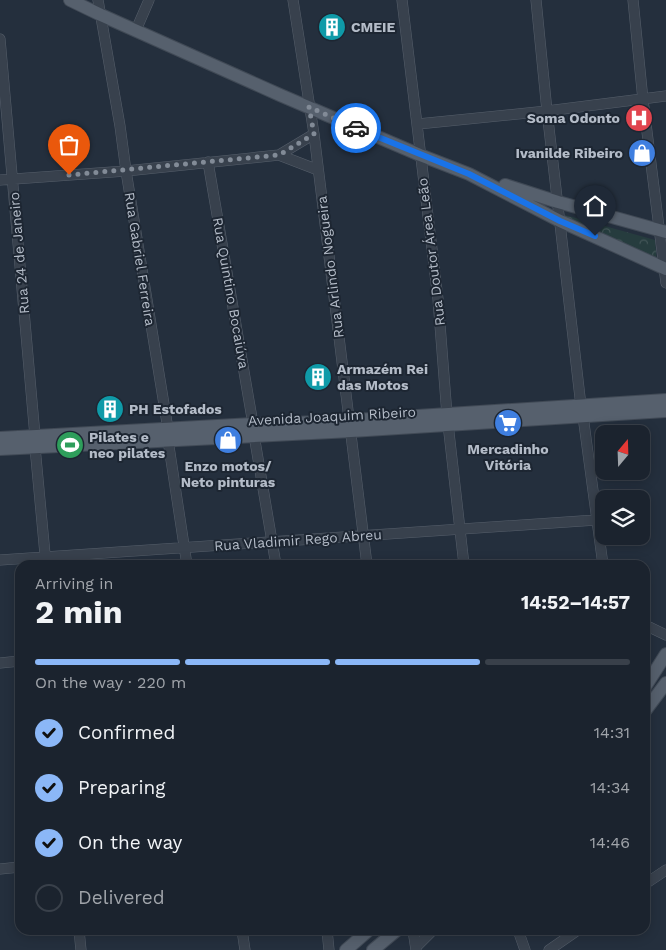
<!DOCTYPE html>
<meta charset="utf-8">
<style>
body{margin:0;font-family:"Work Sans",sans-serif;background:#242b36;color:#f1f3f6;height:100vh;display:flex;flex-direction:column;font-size:19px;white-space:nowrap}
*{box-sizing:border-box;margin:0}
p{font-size:16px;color:#a0a4aa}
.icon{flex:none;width:28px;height:28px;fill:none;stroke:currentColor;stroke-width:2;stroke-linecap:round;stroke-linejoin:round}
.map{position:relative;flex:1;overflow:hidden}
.sheet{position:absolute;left:15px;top:560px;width:635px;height:375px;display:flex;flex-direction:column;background:#1b232e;border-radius:15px;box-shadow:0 2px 12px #0003,0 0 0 1px #39404a}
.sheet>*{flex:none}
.needle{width:32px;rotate:19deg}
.fabs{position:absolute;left:595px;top:425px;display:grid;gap:10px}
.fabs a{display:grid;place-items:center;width:55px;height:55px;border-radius:10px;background:#1b232e;box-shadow:0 2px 12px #0003,0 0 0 1px #39404a;font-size:25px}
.pin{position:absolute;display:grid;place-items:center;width:42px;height:42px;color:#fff;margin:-51px -21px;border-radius:50% 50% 50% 0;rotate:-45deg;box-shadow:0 0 5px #0007}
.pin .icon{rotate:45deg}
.courier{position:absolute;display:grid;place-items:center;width:50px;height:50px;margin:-25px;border:4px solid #1a73e8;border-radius:50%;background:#fff;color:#222;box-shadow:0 1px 6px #0007}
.head em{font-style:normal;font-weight:700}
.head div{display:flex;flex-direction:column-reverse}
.head{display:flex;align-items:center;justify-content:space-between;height:85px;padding:0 20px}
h1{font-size:32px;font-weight:700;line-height:38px}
.bar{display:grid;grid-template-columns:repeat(4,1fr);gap:8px 5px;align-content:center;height:60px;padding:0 20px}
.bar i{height:6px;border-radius:4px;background:#39404a}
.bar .current{background:#8bb7f7}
.bar p{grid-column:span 4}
ol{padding:0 20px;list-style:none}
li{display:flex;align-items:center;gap:15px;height:55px}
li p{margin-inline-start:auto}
li .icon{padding:5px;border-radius:50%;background:#8bb7f7;color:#111;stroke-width:4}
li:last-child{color:#a0a4aa}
li i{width:28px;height:28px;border:2px solid #39404a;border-radius:50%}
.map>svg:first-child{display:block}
.park{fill:url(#park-crowns)}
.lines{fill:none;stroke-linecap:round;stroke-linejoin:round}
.minor-casing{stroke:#565f6b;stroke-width:11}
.major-casing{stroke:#414a56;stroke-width:14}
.minor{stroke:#38414d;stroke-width:10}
.major{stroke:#56606d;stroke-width:12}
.done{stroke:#828b97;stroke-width:5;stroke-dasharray:0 9}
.route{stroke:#1a73e8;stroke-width:6}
.labels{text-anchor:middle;stroke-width:4;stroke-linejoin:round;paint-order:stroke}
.poi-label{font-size:14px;font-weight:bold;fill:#b4bcc8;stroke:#1d2632;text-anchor:start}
.street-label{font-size:14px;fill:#b4bcc8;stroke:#1d2632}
</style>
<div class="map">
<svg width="666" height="950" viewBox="0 0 666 950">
<defs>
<pattern id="park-crowns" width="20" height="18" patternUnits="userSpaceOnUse" patternTransform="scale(1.25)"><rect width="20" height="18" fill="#263c3e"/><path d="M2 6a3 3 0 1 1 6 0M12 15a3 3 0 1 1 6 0" fill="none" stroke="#435658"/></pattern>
</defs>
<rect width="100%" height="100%" fill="#242f3d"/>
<path class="park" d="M 565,215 L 655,240 L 657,264 L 565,219 Z"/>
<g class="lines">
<g class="minor-casing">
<path id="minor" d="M 98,0 L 120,126 L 126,171 L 168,429
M 293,0 L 314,134 L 367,565
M 402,0 L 438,299 L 447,415 L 464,565
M 536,0 L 547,111 L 581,406
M 633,0 L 643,100 L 666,283
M 136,30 L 149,0
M 0,39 L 35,436
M 418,124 L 547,111 L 666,96
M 279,155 L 318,170
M 208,162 L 253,424
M 0,180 L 126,171 L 279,155 L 314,134
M 583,416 L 603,565
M 254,435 L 276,565
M 168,440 L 187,565
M 35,447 L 46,565
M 0,560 L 596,520
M 645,625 L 666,635
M 0,663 L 20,661
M 0,869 L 20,867
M 645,884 L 666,870
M 79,930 L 81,950
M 242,930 L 245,950
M 327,930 L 329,950
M 413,930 L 416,950
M 518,930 L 525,950
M 416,947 L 433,930
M 549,950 L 578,930"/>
</g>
<g class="major-casing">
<path id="major" d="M 70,0 L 101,15 L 280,95 L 420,155 L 469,174 L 560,221 L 666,269
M 505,185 L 558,202 L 666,232
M 0,438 L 253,424 L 325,422 L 666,400
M 0,449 L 351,431 L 666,411
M 645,687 L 666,654
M 645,711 L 666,683
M 346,950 L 369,930
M 373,950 L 397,930"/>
</g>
<use href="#minor" class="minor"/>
<use href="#major" class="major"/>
</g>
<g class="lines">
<path class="done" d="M 69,175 L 279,155 L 314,134 L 309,107 L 356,128"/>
<path class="route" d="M 356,128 L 469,174 L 560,221 L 595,236"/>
</g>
<defs>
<g id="building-disc" transform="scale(1.4375)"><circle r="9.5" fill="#0f9aa8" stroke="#1d2632"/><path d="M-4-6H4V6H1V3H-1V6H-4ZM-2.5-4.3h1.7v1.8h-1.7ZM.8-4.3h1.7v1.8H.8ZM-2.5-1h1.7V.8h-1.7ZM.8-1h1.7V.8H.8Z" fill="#fff"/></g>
<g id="hospital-disc" transform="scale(1.4375)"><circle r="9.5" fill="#e0444e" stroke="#1d2632"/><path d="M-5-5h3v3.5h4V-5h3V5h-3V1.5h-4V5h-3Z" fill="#fff"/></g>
<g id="shop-disc" transform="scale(1.4375)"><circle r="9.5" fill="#3f7fe0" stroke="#1d2632"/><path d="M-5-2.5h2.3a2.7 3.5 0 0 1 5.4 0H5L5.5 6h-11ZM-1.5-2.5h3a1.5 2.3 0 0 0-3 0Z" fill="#fff"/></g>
<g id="supermarket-disc" transform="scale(1.4375)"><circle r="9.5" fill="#3f7fe0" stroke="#1d2632"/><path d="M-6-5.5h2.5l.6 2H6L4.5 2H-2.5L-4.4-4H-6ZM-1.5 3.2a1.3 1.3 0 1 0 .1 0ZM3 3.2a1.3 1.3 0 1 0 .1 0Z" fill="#fff"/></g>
<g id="stadium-disc" transform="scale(1.4375)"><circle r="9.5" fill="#2e9e5b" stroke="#1d2632"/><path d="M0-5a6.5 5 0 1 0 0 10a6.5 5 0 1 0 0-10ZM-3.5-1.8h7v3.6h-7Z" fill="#fff"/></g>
</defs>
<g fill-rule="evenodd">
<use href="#building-disc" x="332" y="27"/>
<use href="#hospital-disc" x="639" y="118"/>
<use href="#shop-disc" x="642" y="153"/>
<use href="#building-disc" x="318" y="377"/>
<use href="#building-disc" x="110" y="409"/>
<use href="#supermarket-disc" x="508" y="423"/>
<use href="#shop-disc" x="228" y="440"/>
<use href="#stadium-disc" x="70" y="445"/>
</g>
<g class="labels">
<g class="poi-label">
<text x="351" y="32">CMEIE</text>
<text x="620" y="123" text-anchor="end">Soma Odonto</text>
<text x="623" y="158" text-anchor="end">Ivanilde Ribeiro</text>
<text x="337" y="374">Armazém Rei<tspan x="337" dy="16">das Motos</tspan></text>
<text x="129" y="414">PH Estofados</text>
<text x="89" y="442">Pilates e<tspan x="89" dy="16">neo pilates</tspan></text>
<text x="508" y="454" text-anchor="middle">Mercadinho<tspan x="508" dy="16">Vitória</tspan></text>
<text x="228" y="471" text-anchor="middle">Enzo motos/<tspan x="228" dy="16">Neto pinturas</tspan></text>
</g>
<g class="street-label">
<text transform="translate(431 252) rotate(-97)" y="5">Rua Doutor Área Leão</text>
<text transform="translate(19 253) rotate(-95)" y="5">Rua 24 de Janeiro</text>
<text transform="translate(140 259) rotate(81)" y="5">Rua Gabriel Ferreira</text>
<text transform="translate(330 267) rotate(-97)" y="5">Rua Arlindo Nogueira</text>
<text transform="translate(231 293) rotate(80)" y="5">Rua Quintino Bocaiúva</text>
<text transform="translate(332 416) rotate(-3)" y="5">Avenida Joaquim Ribeiro</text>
<text transform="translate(298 540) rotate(-4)" y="5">Rua Vladimir Rego Abreu</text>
</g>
</g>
</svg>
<div class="fabs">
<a><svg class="needle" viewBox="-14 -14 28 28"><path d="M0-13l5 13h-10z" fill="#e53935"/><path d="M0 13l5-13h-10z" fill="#a0a4aa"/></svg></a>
<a><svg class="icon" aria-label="layers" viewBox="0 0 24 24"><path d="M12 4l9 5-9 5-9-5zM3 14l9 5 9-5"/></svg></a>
</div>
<div class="pin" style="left:69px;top:175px;background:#ea580c"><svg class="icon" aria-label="bag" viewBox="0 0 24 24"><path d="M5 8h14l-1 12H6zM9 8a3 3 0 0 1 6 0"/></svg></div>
<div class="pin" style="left:595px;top:236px;background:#1f2937"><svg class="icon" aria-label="home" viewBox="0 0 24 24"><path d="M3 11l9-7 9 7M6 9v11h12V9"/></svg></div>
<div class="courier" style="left:356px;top:128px"><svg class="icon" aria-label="car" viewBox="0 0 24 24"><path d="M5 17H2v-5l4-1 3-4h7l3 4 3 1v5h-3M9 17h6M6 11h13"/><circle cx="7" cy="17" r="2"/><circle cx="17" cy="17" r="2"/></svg></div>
<section class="sheet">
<div class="head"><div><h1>2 min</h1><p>Arriving in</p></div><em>14:52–14:57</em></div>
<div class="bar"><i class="current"></i><i class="current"></i><i class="current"></i><i></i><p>On the way · 220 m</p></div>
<ol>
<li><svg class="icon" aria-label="check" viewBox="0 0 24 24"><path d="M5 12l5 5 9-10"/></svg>Confirmed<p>14:31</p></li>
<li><svg class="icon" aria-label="check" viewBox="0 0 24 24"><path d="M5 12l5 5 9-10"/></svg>Preparing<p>14:34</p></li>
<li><svg class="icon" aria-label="check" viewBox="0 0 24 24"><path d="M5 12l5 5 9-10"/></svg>On the way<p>14:46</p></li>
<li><i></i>Delivered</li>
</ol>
</section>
</div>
